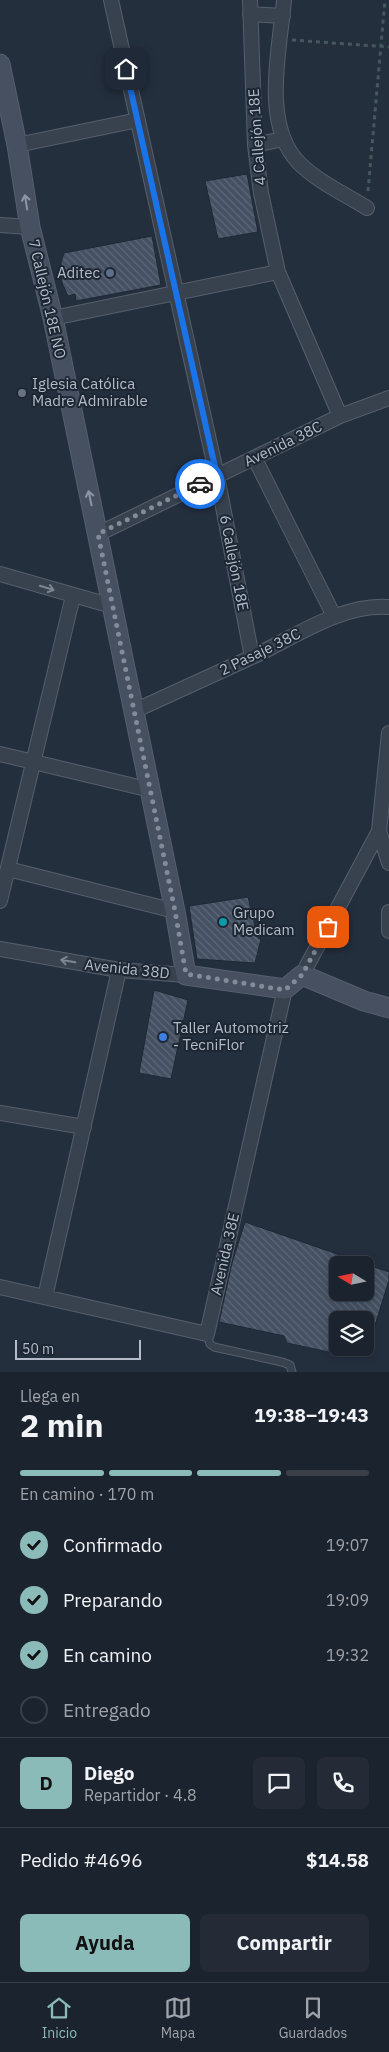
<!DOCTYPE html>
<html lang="es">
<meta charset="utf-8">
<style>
body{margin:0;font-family:"IBM Plex Sans",sans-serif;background:#242b36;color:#f1f3f6;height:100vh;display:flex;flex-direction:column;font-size:19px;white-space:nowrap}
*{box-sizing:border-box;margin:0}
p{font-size:16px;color:#a0a4aa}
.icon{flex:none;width:28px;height:28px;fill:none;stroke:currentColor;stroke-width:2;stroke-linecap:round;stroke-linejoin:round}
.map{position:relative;height:1372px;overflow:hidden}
.panel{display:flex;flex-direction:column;background:#1b232e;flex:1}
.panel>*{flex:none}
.needle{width:32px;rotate:280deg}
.buttons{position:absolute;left:329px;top:1256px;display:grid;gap:10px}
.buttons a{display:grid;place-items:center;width:45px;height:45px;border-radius:8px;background:#1b232e;box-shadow:0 2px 8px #0003,0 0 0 1px #39404a;font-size:25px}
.scale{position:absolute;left:15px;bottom:12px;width:126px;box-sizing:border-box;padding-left:5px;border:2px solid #b4bcc9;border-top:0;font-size:14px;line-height:18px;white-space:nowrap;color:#b4bcc9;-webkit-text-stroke:4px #1d2633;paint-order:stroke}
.pin{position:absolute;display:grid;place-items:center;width:42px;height:42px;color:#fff;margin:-21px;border-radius:10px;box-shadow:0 2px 8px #0006}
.courier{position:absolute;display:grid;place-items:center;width:50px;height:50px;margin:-25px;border:4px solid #1a73e8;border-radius:50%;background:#fff;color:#222;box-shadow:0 1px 6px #0007}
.overview em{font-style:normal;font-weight:700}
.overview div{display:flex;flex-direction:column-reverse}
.overview{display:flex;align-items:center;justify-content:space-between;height:85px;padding:0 20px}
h1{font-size:32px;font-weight:700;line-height:38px}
.bar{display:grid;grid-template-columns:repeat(4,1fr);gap:8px 5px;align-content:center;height:60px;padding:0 20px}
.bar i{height:6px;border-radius:4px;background:#39404a}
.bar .active{background:#8bbbb9}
.bar p{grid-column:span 4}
.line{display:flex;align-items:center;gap:12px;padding:0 20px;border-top:1px solid #39404a}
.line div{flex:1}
.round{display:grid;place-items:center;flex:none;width:52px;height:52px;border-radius:8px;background:#242b36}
ol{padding:0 20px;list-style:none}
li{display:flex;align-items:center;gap:15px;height:55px}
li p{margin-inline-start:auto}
li .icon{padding:5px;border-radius:50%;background:#8bbbb9;color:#111;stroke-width:4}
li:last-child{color:#a0a4aa}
li i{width:28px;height:28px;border:2px solid #39404a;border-radius:50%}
.primary-button{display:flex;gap:10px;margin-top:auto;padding:10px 20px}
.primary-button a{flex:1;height:58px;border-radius:8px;background:#8bbbb9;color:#111;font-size:20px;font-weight:700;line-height:58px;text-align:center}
.primary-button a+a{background:#242b36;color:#f1f3f6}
.menu{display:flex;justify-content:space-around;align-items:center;height:70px;border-top:1px solid #39404a;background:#1b232e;font-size:14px;color:#a0a4aa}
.menu a{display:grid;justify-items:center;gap:2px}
.menu .active{color:#8bbbb9}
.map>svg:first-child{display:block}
.building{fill:url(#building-back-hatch);stroke:#1f2835}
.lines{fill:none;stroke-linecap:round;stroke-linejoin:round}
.lane-casing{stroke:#565f6c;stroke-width:9}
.street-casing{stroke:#565f6c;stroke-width:16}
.secondary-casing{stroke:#565f6c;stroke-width:21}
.path{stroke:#44595c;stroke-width:3;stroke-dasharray:4 4;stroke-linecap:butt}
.lane{stroke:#38414e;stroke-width:7}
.street{stroke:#38414e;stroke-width:14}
.secondary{stroke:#465061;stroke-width:19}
.oneway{stroke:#8e96a5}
.oneway2{stroke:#7c8592}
.done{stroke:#828b98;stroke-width:5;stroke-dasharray:0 9}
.route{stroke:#1a73e8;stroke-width:6}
.service-dot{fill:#5c6f8a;stroke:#1d2633;stroke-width:2}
.worship-dot{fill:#6b7280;stroke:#1d2633;stroke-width:2}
.culture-dot{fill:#0f9aa8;stroke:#1d2633;stroke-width:2}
.shop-dot{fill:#3f7fe0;stroke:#1d2633;stroke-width:2}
.labels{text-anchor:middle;stroke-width:4;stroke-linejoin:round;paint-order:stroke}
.street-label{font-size:15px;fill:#b4bcc9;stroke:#1d2633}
.poi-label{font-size:15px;fill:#b4bcc9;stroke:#1d2633;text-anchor:start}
</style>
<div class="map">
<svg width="389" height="1372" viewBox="0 0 389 1372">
<defs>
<pattern id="building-back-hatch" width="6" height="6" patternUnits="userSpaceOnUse" patternTransform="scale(1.25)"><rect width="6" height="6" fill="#455162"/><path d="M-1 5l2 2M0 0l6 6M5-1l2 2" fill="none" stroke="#5d6877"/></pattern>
</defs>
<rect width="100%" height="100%" fill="#242f3e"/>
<path class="building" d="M 247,174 L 258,232 L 218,239 L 205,181 Z
M 152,236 L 161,285 L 76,301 L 75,294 L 68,296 L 62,283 L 61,263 L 64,253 Z
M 248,897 L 258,938 L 261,939 L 255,963 L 197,959 L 189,906 Z
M 154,990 L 188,1000 L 171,1079 L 139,1073 Z
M 245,1222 L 363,1263 L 363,1265 L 338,1265 L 338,1292 L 365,1292 L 365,1264 L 389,1272 L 389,1280 L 368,1348 L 365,1347 L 365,1320 L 338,1320 L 338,1354 L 287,1343 L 284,1336 L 219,1322 L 232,1263 Z"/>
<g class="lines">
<g class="lane-casing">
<path id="lane" d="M 207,1334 L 210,1344 L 214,1347 L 282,1362 L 290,1365 L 292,1372"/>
</g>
<g class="street-casing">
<path id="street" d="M 111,0 L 217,476 L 252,657
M 250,0 L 255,145 L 261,193 L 278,272 L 340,416
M 284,0 C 280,49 261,124 299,163 C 318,182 345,194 367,208
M 250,14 L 283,16
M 17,145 L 138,120
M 255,145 L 283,139
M 0,225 L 30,227
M 53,318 L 278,272
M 255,459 L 334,616
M 98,534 L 340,416 L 389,398
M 0,574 L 112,606
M 134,711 C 173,693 213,675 252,657 C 293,638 342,603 389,607
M 0,754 L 151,790
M 379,831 L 389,863
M 8,869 L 175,911
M 0,901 L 73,596
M 389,912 L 389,931
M 0,949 L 119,970 L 186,975
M 302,975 L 379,831 L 389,733
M 0,1113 L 84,1127
M 0,1287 L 207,1334 L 285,989
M 45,1297 L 119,970"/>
</g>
<g class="secondary-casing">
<path id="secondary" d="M 0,64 L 17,145 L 30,227 L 53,318 L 175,911 L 186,975 L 285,989 L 302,975 L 364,1001 L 389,1008"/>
</g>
<path class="path" d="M 292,40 L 389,47
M 368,191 L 385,0"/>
<use href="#lane" class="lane"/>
<use href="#street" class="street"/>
<use href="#secondary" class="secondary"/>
</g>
<defs><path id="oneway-shaft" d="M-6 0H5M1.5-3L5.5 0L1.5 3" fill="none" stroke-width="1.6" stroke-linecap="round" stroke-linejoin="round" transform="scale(1.25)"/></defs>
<g class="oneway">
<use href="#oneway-shaft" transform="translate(26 202) rotate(-99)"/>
<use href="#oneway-shaft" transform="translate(90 498) rotate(-102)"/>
</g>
<g class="oneway2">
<use href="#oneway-shaft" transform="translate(47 588) rotate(17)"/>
<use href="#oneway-shaft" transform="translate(68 961) rotate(-170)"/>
</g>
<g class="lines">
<path class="done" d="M 200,484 L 98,534 L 175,911 L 186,974 L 285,990 L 302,975 L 328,927"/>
<path class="route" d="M 126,69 L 217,476 L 200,484"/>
</g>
<circle class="service-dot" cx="110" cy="273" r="5"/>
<circle class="worship-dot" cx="22" cy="393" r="5"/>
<circle class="culture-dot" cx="223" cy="922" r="5"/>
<circle class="shop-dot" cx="163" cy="1037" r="5"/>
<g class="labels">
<g class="street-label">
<text transform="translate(257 137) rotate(-94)" y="5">4 Callejón 18E</text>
<text transform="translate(47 299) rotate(77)" y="5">7 Callejón 18E NO</text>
<text transform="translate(283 444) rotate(-26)" y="5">Avenida 38C</text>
<text transform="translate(234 563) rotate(79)" y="5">6 Callejón 18E</text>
<text transform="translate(260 652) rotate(-26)" y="5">2 Pasaje 38C</text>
<text transform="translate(127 969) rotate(6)" y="5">Avenida 38D</text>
<text transform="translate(225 1254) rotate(-77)" y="5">Avenida 38E</text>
</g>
<g class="poi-label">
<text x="100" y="278" text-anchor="end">Aditec</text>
<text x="32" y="389">Iglesia Católica<tspan x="32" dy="17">Madre Admirable</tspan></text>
<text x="233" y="918">Grupo<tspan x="233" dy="17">Medicam</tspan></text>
<text x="173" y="1033">Taller Automotriz<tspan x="173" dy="17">- TecniFlor</tspan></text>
</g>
</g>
</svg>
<div class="buttons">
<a><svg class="needle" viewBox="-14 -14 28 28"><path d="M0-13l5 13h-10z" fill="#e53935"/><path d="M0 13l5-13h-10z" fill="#a0a4aa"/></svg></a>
<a><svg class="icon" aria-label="layers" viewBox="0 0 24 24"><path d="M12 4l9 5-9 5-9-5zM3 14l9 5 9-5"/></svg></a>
</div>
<div class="scale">50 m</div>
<div class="pin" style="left:328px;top:927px;background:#ea580c"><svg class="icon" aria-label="bag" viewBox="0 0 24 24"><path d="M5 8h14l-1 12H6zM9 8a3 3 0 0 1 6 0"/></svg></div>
<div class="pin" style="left:126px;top:69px;background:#1f2937"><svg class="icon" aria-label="home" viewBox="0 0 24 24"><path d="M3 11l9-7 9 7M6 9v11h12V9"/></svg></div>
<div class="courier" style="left:200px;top:484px"><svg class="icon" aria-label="car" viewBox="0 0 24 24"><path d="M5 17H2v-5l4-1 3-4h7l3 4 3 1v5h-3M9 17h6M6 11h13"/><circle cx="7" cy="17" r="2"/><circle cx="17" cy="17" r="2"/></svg></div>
</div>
<section class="panel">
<div class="overview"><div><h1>2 min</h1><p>Llega en</p></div><em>19:38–19:43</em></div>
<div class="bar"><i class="active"></i><i class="active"></i><i class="active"></i><i></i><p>En camino · 170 m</p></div>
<ol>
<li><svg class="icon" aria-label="check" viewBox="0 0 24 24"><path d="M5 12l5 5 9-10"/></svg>Confirmado<p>19:07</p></li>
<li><svg class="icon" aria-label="check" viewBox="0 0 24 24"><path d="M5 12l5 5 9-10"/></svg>Preparando<p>19:09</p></li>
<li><svg class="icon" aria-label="check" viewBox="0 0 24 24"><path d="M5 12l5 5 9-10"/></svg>En camino<p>19:32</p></li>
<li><i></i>Entregado</li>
</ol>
<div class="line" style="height:90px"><b class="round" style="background:#8bbbb9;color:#111">D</b><div><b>Diego</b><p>Repartidor · 4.8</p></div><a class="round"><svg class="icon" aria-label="chat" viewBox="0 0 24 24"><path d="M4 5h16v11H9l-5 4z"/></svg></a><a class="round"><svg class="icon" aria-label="phone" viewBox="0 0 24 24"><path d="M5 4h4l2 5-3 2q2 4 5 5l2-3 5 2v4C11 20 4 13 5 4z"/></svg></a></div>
<div class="line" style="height:65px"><div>Pedido #4696</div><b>$14.58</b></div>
<div class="primary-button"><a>Ayuda</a><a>Compartir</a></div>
</section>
<nav class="menu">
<a class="active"><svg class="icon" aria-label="home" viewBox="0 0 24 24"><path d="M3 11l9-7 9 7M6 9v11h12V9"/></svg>Inicio</a>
<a><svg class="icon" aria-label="map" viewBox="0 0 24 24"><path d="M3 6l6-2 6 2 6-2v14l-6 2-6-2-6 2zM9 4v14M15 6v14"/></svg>Mapa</a>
<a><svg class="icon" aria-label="saved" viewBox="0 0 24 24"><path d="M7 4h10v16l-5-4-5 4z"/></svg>Guardados</a>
</nav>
